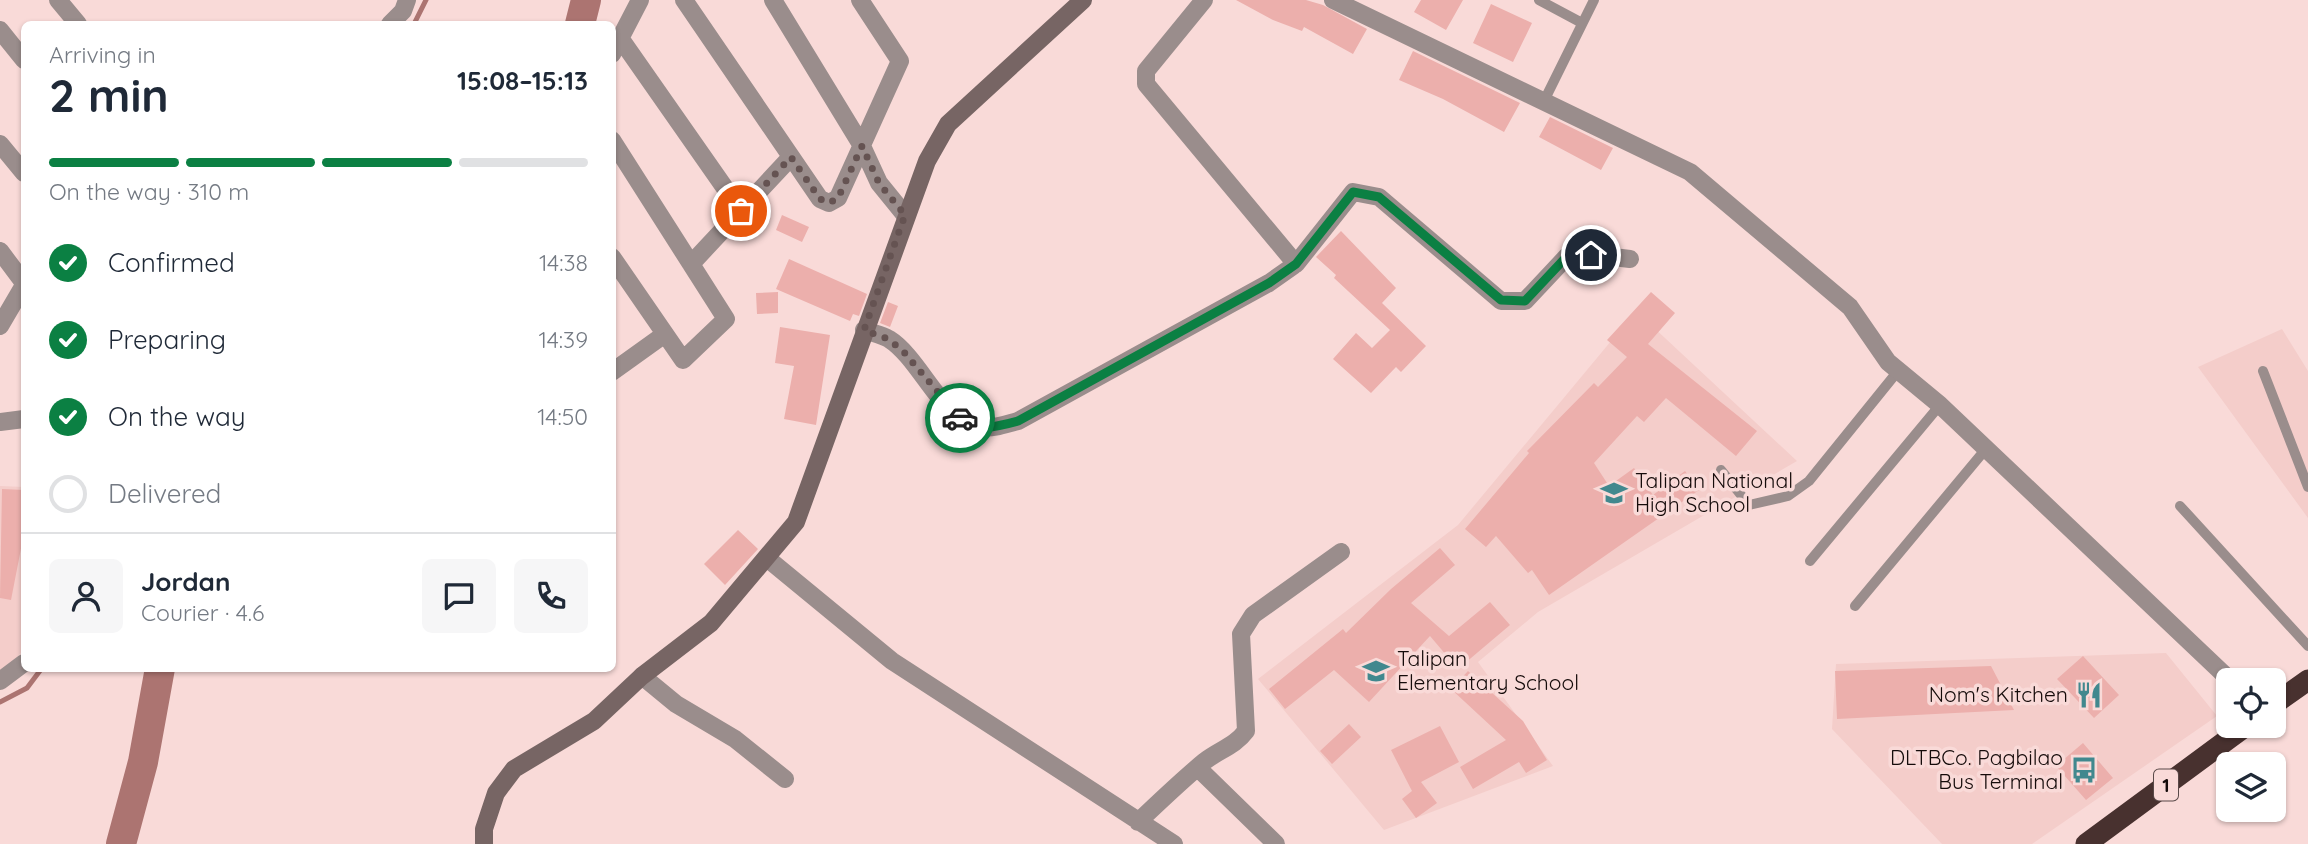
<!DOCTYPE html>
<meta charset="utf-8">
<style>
body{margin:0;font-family:Quicksand,sans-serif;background:#f6f6f7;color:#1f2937;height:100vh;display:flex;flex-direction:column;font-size:26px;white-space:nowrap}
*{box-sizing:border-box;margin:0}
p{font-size:23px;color:#747a83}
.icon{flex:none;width:38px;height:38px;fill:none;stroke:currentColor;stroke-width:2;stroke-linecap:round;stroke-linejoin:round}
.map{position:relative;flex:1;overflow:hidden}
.drawer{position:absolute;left:21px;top:21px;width:595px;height:651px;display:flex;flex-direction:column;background:#fff;border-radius:10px;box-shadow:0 2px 5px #0004}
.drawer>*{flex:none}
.tools{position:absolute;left:2216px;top:668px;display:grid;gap:14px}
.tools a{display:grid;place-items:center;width:70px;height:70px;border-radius:10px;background:#fff;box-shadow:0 2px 5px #0004;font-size:35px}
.pin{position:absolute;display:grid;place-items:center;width:60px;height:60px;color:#fff;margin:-30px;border:4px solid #fff;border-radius:50%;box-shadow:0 2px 7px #0007}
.courier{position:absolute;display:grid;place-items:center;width:70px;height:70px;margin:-35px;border:5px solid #0b8043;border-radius:50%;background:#fff;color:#222;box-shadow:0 2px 9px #0007}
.headline em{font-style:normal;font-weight:800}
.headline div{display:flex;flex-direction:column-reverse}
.headline{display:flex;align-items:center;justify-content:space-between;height:119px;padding:0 28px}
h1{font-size:46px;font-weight:800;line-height:52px}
.bar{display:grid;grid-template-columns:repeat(4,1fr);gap:10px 7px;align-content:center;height:84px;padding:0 28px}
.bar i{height:9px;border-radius:5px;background:#e0e1e3}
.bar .current{background:#0b8043}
.bar p{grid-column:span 4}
.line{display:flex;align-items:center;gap:18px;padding:0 28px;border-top:2px solid #e0e1e3}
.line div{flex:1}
.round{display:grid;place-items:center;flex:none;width:74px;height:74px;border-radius:10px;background:#f6f6f7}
ol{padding:0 28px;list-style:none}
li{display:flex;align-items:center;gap:21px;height:77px}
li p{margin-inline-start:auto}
li .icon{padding:7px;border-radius:50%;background:#0b8043;color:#fff;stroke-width:4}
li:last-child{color:#747a83}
li i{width:38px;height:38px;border:4px solid #e0e1e3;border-radius:50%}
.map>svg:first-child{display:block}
.built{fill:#f4cdca}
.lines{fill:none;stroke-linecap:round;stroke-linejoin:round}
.stream{stroke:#ac7471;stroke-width:5}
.river{stroke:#ac7471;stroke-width:30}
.building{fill:#ecafac}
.lane{stroke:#9a8d8c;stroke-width:10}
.street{stroke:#9a8d8c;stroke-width:18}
.secondary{stroke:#776564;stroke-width:18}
.highway{stroke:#48312f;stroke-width:21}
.done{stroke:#655352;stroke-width:7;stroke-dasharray:0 12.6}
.route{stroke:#0b8043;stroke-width:9}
.labels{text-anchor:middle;stroke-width:7;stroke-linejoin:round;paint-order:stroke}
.shield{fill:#f9dad8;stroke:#594948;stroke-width:2}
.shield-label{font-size:19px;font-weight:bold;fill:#150b0a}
.poi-label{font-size:21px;fill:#150b0a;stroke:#f9dad8;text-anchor:start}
</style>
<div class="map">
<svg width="2308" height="844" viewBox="0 0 2308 844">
<rect width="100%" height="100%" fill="#f9dad8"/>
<path class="built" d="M 1636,311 L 1797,461 L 1538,612 L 1478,662 L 1553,766 L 1384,830 L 1258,679 L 1458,525 Z
M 2282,329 L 2308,371 L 2308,518 L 2198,367 Z
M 0,486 L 24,487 L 24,650 L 0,674 Z
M 2166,653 L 2217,716 L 2032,844 L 1942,844 L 1832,729 L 1836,664 Z"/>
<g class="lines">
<path class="stream" d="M 414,24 L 426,0
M 0,702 L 27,688 L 42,668"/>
<path class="river" d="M 580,24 L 586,0
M 121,844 L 143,762 L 160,668"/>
</g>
<path class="building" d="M 1236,0 L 1306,0 L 1323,5 L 1367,29 L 1353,54 L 1304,27 L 1302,31 L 1273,20 Z
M 1421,0 L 1463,0 L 1446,30 L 1414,12 Z
M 1491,4 L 1532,23 L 1513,62 L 1473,43 Z
M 1413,51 L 1520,103 L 1504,132 L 1443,99 L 1399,80 Z
M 1550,117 L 1613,148 L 1601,170 L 1539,137 Z
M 782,215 L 809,227 L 802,242 L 776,230 Z
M 1341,231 L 1396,288 L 1382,303 L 1426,346 L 1401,372 L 1396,367 L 1371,393 L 1333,359 L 1356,333 L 1372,348 L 1390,330 L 1334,278 L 1336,275 L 1316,257 Z
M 789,259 L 867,294 L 859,316 L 853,314 L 850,321 L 776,289 Z
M 778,292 L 778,313 L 757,314 L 756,293 Z
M 1651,292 L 1675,313 L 1648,344 L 1757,431 L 1736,456 L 1666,398 L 1644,422 L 1637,416 L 1594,463 L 1609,486 L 1634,468 L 1653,495 L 1685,471 L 1699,490 L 1549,595 L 1532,570 L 1528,573 L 1496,536 L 1486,547 L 1465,529 L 1529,453 L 1527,451 L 1594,383 L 1598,387 L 1627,357 L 1607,340 Z
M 888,302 L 898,306 L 890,327 L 880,323 Z
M 780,327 L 830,335 L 816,425 L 784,419 L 794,366 L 775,363 Z
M 2,489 L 24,490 L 24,533 L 11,600 L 0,598 Z
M 738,530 L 758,549 L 725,585 L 704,564 Z
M 1440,548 L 1455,565 L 1411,603 L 1449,636 L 1490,602 L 1510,625 L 1458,669 L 1430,636 L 1369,702 L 1334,670 L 1285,709 L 1269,689 L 1343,629 L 1346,633 L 1391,589 Z
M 2083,656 L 2119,695 L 2094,718 L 2057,679 Z
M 1991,666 L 2014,710 L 1837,719 L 1835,671 Z
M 1468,671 L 1523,721 L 1547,760 L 1526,773 L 1519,762 L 1473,789 L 1460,767 L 1506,740 L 1451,689 Z
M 1349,724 L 1361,737 L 1332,764 L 1320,751 Z
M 1440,726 L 1459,762 L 1421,782 L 1437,803 L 1416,818 L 1402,799 L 1412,791 L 1391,750 Z
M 2083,743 L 2113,778 L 2086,800 L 2056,766 Z"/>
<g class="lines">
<path class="lane" d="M 1539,0 L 1582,23
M 1544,101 L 1594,0
M 2263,371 L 2308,487
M 1721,470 L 1749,505 L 1788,496 L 1809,481 L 1898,371
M 2180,506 L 2308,646
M 1810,561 L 1940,405
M 1855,606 L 1985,450"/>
<path class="street" d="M 58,0 L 78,24
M 684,0 L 820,199 L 829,203 L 838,198 L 900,61 L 860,0
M 773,0 L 862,146 L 879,183 L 905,215
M 1333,0 L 1690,172 L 1850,307 L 1888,362 L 1940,405 L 2231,681
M 390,24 L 403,11 L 407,0
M 0,30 L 24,60
M 620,38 L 741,211
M 612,54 L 640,0
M 612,140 L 726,319 L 683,360 L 612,257
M 0,144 L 24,173
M 0,251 L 24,283
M 691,264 L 791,157
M 1296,264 L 1353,192 L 1379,197 L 1501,301 L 1525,301 L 1571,252 L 1630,259
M 0,326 L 24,285
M 864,330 C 872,333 882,335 889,339 C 921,359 943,423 981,427 C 994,429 1006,424 1018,421 L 1269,283 L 1296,264 L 1146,84 L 1146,71 L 1204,0
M 612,372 L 665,334
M 0,422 L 24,419
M 768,559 L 892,661 L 1174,844
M 642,676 L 676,704 L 735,739 L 785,779
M 0,681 L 24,663
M 1198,768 L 1276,844
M 1138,822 C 1160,801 1182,780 1205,761 C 1219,750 1235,746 1246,731 L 1241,634 L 1253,615 L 1341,552"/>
<path class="secondary" d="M 484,844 L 484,829 L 496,793 L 514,769 L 594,721 L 642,676 L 711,623 L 796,522 L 927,161 L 948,124 L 1083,0"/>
<path class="highway" d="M 2273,705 L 2308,680
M 2086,844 L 2246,726"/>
</g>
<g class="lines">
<path class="done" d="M 741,211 L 791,157 L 820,199 L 829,203 L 838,198 L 862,146 L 879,183 L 905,215 L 864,330 L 888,339 L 903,351 L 960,418"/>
<path class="route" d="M 960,418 C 979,432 996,427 1018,421 L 1269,283 L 1296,264 L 1353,192 L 1379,197 L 1501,300 L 1525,301 L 1571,252 L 1591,255"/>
</g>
<defs>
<g id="school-bare" transform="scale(2.1)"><path d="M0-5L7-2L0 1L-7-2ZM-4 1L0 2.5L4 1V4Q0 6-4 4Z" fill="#41888e" stroke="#f9dad8" stroke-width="2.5" paint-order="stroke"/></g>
<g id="restaurant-bare" transform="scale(2.1)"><path d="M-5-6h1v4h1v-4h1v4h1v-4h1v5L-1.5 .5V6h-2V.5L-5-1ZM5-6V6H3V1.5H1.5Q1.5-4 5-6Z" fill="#41888e" stroke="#f9dad8" stroke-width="2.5" paint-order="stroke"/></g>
<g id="bus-bare" transform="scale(2.1)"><path d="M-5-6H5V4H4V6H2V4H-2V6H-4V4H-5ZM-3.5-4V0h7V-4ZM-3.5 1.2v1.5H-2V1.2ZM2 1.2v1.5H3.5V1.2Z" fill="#41888e" stroke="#f9dad8" stroke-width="2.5" paint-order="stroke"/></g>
</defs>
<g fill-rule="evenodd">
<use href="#school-bare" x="1614" y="493"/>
<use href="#school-bare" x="1376" y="671"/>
<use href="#restaurant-bare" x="2089" y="695"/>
<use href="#bus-bare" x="2084" y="770"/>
</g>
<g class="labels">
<rect class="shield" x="2154" y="769.5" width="24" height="31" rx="5"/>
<g class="shield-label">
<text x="2166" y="792">1</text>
</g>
<g class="poi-label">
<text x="1635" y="488">Talipan National<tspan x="1635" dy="24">High School</tspan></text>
<text x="1397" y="666">Talipan<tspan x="1397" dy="24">Elementary School</tspan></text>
<text x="2068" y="702" text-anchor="end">Nom's Kitchen</text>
<text x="2063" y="765" text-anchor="end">DLTBCo. Pagbilao<tspan x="2063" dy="24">Bus Terminal</tspan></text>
</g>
</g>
</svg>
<div class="tools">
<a><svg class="icon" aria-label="locate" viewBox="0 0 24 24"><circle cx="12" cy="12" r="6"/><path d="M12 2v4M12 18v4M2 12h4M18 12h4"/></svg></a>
<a><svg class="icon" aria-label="layers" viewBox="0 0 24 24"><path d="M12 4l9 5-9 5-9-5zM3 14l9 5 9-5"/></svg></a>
</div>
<div class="pin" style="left:741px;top:211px;background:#ea580c"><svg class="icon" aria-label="bag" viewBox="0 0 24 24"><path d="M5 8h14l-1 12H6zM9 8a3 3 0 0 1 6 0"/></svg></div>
<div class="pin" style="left:1591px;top:255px;background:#1f2937"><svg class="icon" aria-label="home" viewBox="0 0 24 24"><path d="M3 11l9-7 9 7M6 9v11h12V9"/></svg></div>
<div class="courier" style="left:960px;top:418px"><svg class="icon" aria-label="car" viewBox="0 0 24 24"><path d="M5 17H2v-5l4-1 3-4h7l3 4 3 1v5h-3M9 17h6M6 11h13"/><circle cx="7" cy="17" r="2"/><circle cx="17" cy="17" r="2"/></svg></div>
<section class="drawer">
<div class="headline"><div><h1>2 min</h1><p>Arriving in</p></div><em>15:08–15:13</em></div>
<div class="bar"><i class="current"></i><i class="current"></i><i class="current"></i><i></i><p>On the way · 310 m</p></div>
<ol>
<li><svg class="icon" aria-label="check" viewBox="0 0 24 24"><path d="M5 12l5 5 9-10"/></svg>Confirmed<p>14:38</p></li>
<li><svg class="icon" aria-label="check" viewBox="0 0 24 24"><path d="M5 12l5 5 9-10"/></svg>Preparing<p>14:39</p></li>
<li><svg class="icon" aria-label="check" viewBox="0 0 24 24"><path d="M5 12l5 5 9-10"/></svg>On the way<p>14:50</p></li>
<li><i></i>Delivered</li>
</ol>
<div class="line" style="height:126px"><a class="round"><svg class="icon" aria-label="person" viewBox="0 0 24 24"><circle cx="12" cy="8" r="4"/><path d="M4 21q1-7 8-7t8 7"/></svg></a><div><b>Jordan</b><p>Courier · 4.6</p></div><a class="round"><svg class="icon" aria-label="chat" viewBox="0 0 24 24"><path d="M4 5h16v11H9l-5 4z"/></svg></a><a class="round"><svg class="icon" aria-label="phone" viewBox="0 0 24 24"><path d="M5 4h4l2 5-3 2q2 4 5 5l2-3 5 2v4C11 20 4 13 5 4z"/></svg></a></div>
</section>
</div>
